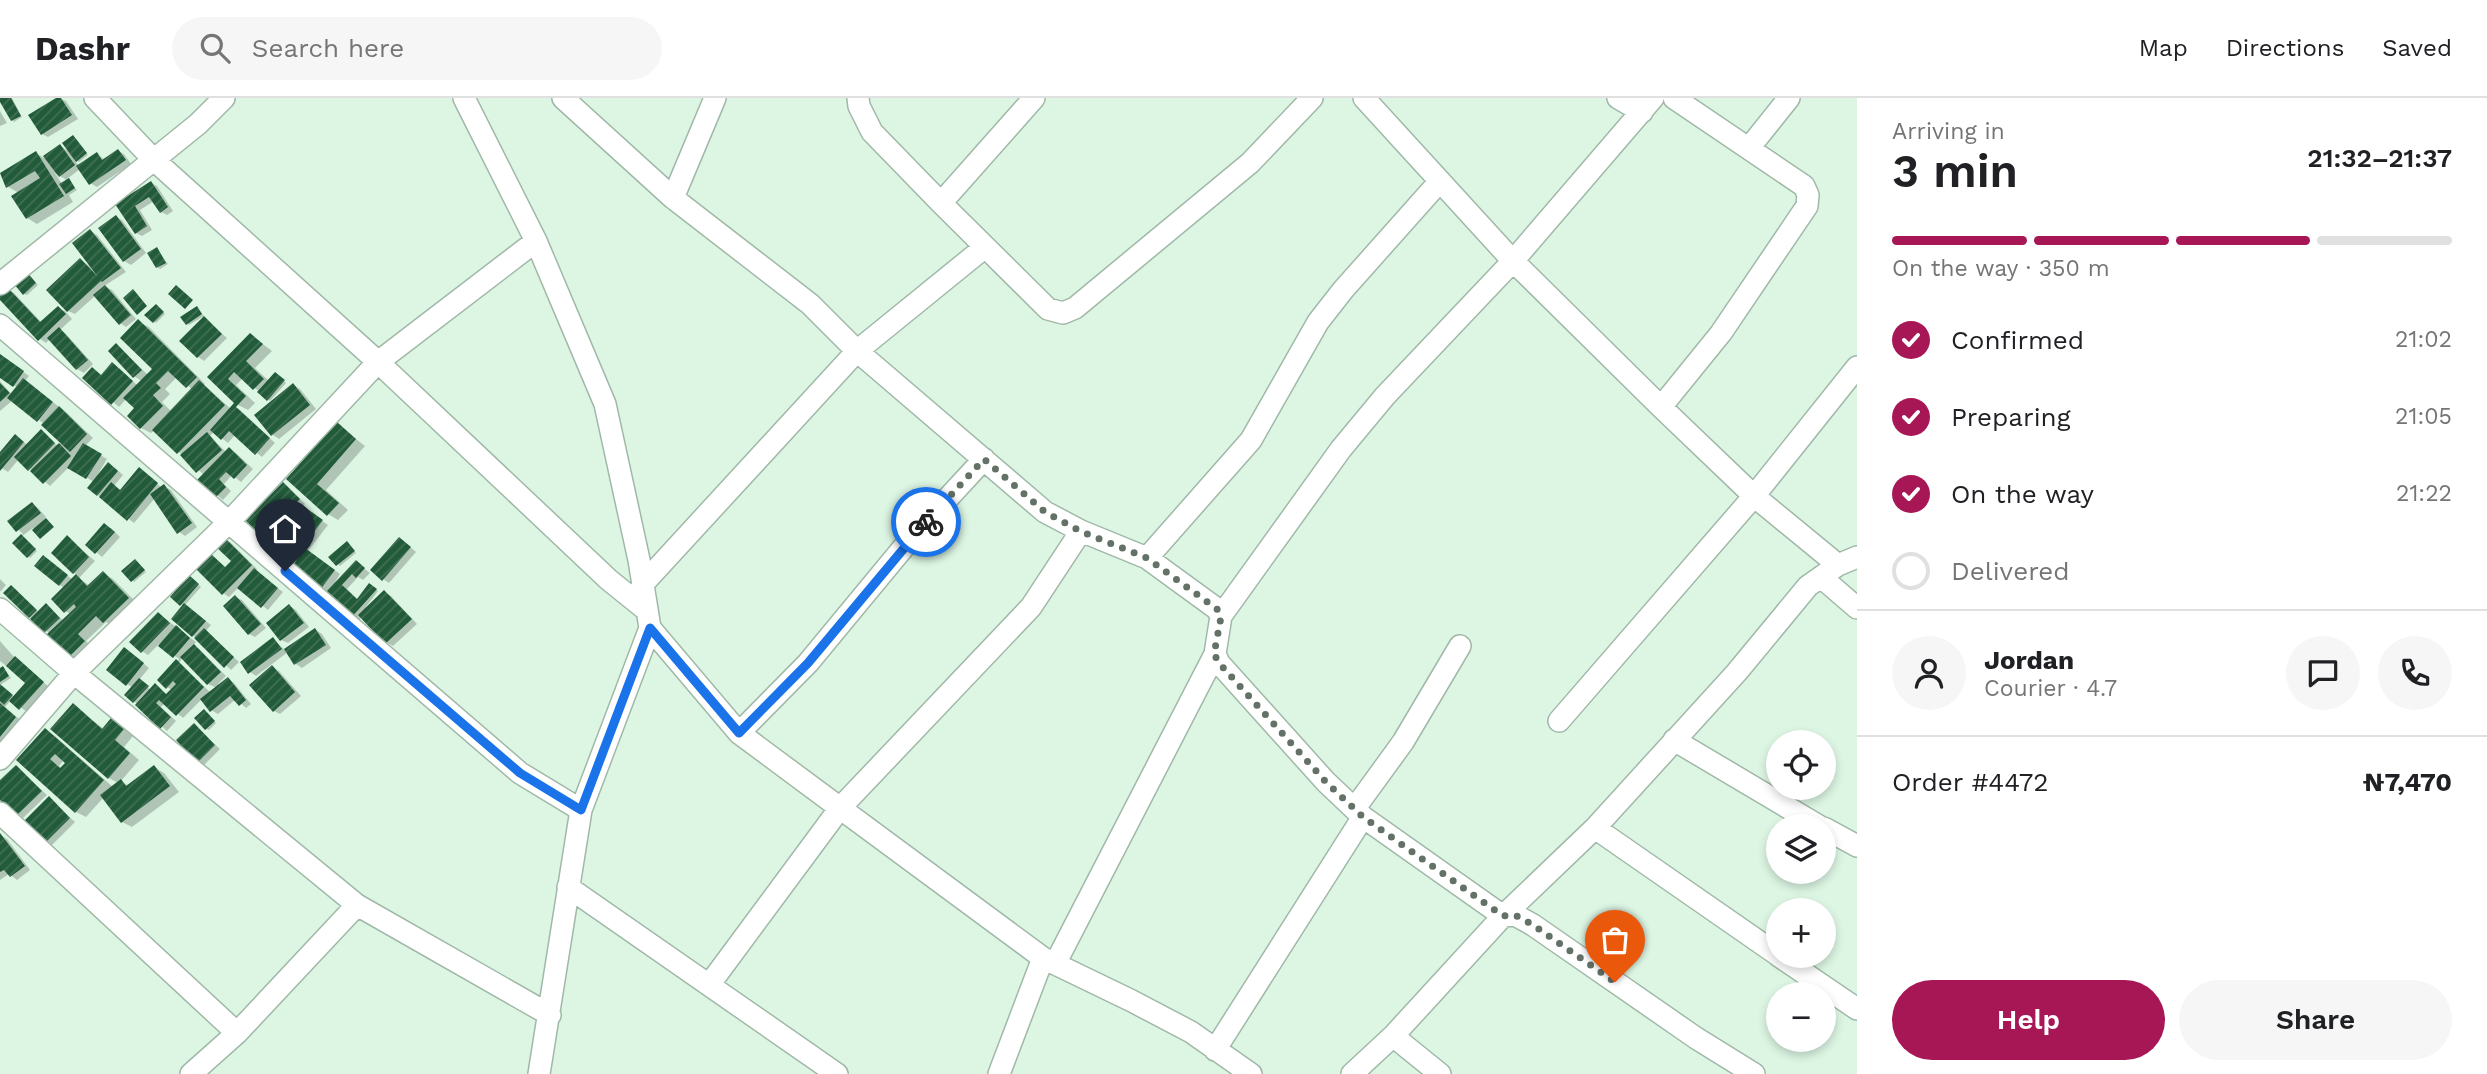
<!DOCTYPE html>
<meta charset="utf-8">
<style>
body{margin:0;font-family:"Work Sans",sans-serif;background:#f6f6f6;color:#202124;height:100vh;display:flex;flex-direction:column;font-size:26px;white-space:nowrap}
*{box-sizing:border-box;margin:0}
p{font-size:23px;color:#757577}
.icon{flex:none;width:38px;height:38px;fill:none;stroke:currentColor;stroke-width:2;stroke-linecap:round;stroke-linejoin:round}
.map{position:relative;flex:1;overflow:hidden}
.side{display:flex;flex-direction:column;background:#fff;width:630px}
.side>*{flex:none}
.controls{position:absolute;left:1766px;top:632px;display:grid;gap:14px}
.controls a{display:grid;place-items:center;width:70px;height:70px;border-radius:50%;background:#fff;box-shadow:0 4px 10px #0003;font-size:35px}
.pin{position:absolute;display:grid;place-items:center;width:60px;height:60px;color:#fff;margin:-72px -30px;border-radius:50% 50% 50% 0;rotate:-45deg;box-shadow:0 0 7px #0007}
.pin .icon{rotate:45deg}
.courier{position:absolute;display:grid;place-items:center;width:70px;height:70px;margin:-35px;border:5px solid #1a73e8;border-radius:50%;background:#fff;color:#222;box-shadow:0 2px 9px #0007}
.headline em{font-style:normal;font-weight:600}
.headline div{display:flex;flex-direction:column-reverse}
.headline{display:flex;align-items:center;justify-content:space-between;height:119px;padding:0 35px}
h1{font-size:46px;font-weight:600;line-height:52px}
.bar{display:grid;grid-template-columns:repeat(4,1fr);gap:10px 7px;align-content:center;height:84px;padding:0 35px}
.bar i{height:9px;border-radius:5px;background:#e0e0e0}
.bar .on{background:#a71756}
.bar p{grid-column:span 4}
.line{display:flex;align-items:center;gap:18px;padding:0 35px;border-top:2px solid #e0e0e0}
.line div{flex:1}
.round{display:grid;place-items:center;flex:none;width:74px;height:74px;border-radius:37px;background:#f6f6f6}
ol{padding:0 35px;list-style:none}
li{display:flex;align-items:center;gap:21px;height:77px}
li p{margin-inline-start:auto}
li .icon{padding:7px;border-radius:50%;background:#a71756;color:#fff;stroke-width:4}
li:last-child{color:#757577}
li i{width:38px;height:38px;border:4px solid #e0e0e0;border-radius:50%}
.action{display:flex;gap:14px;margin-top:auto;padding:14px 35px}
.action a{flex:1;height:80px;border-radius:42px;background:#a71756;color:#fff;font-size:28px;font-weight:600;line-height:80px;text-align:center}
.action a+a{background:#f6f6f6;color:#202124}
header{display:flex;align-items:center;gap:42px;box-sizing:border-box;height:98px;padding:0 35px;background:#fff;border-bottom:2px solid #e0e0e0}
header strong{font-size:33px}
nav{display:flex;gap:38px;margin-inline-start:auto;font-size:24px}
.search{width:490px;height:63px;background:#f6f6f6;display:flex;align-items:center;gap:18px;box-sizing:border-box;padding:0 24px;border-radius:38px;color:#757577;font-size:26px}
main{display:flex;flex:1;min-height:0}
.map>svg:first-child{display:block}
.shadow{fill:#0003;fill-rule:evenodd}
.building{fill:url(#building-hatch);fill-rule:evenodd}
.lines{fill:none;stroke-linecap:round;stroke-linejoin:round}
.minor-casing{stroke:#a0b8a7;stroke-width:24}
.minor{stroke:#fff;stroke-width:21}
.done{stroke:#637167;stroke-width:7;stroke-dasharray:0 12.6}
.route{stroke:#1a73e8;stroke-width:9}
</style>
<header>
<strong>Dashr</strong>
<div class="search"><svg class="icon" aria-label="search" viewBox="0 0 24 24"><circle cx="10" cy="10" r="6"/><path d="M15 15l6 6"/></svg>Search here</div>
<nav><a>Map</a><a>Directions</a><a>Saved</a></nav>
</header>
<main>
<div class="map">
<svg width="1857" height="976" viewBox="0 0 1857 976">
<defs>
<pattern id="building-hatch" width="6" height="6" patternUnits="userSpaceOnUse" patternTransform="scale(1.75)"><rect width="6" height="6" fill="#225b3a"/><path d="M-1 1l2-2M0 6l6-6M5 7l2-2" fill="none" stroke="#416f54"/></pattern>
</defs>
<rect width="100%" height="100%" fill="#ddf6e4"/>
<path class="shadow" d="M 0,0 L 12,0 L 22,19 L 14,24 L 12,22 Z
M 59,0 L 66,3 L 78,21 L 48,39 L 42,36 Z
M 0,13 L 7,25 L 0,28 Z
M 73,39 L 88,57 L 79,64 L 73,60 L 79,68 L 97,56 L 105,62 L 118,53 L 124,56 L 131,66 L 97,89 L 90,85 L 80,71 L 67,81 L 77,92 L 69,97 L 73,104 L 37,126 L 27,120 L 19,95 L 8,89 L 36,55 L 44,60 L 60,48 L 70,54 ZM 55,75 L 68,83 L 62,86 Z
M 151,85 L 157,88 L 173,113 L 167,117 L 161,114 L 154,103 L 140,112 L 152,132 L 142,138 L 136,135 L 117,107 Z
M 116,119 L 122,122 L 146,155 L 131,167 L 124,163 Z
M 90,133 L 97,137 L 126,174 L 104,188 L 112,192 L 136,221 L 126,229 L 120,225 L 96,197 L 75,216 L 68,213 L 80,162 L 91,169 Z
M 157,151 L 168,166 L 160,171 L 157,169 Z
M 30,178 L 38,187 L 27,197 L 24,196 Z
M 8,192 L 14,195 L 42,225 L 58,210 L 65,213 L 72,221 L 60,232 L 65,235 L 93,266 L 84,275 L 77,271 L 50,241 L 46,245 L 40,241 L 0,200 Z
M 158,209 L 165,216 L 156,225 L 154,223 Z
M 197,210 L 204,218 L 189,227 L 187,225 Z
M 204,220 L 227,240 L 204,263 L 198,259 Z
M 139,224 L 149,229 L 205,286 L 204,287 L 231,311 L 234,308 L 240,312 L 275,345 L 262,359 L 235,337 L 228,345 L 214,334 L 210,338 L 226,354 L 229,351 L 236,355 L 253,371 L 241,384 L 232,377 L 224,386 L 231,393 L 223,402 L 199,382 L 204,377 L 155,332 L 151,335 L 141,330 L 136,310 L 127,300 L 119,309 L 84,280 L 93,271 L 102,278 L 119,270 L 138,288 L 142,283 L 135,279 L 117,247 L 148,277 L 154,271 ZM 177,279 L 193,292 L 172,314 L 162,304 L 170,296 L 165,291 Z
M 251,237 L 272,253 L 255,270 L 269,283 L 278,277 L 286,285 L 270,303 L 243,280 L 236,287 L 255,305 L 248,312 L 238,307 L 210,279 Z
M 0,257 L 29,278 L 25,283 L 66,314 L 93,340 L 85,348 L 107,361 L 98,376 L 100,377 L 108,366 L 115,370 L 123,377 L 114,388 L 121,393 L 145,375 L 162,390 L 164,388 L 171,392 L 197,429 L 185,438 L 179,434 L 155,400 L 134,425 L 98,397 L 94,384 L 69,369 L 50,388 L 19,361 L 8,374 L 0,369 L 0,354 L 21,342 L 28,347 L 41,333 L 58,348 L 62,344 L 44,326 L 13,302 L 0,313 L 0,283 L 12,297 L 18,290 L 0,278 Z
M 293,287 L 300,291 L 316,311 L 279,341 L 273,337 L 257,317 Z
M 337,326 L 365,348 L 326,392 L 348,412 L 338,422 L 328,416 L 289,381 Z
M 284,386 L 305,406 L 302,409 L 328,427 L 308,453 L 340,476 L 335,484 L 337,485 L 356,464 L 370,475 L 363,482 L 358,479 L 347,491 L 358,502 L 370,487 L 378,493 L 366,509 L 367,510 L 384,494 L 391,498 L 417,526 L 393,548 L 386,544 L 362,519 L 359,522 L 353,519 L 321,490 L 294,460 L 293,418 L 269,442 L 263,438 Z
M 32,406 L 38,410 L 46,419 L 44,421 L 49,424 L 40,439 L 33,430 L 22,438 L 37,453 L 30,460 L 14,445 L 23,436 L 10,424 Z
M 111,430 L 120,439 L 102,459 L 87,446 Z
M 67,439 L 95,463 L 79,480 L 90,488 L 103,475 L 113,481 L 138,506 L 114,529 L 106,524 L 86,543 L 93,550 L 79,564 L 69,558 L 50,536 L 30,519 L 14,490 L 39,515 L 46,508 L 64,523 L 71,516 L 65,513 L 64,490 L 60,487 L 49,463 L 73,482 L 78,477 L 74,475 Z
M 224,441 L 231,445 L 257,471 L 255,473 L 283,494 L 268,512 L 239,489 L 229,499 L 223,495 L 212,458 L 226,470 L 233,463 Z
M 406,445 L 416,454 L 389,485 L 383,481 Z
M 349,447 L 356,455 L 340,468 L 331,459 Z
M 136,463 L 146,474 L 134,484 L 132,482 Z
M 0,481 L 6,487 L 1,493 L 0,493 Z
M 192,481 L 201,489 L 185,507 L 211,527 L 206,533 L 239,564 L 231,572 L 193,537 L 184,509 L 172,499 Z
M 235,499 L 242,502 L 266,530 L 255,539 L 249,536 Z
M 290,508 L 296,512 L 309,529 L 288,545 L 281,542 Z
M 159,516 L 196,544 L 193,548 L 200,552 L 226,578 L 218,586 L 220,588 L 228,581 L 234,585 L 251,606 L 246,610 L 236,601 L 218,616 L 211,612 L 202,601 L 183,620 L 165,605 L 161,609 L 176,623 L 167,633 L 127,597 L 133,590 L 127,586 L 131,555 L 149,570 L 139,582 L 151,592 L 156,588 L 167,597 L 172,592 L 167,589 L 166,574 L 179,561 L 159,546 L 148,557 L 142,553 ZM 183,559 L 208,586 L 217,590 L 211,595 L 179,565 Z
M 316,532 L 322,536 L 331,550 L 302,570 L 296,566 L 288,554 L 256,578 L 250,574 L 273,541 L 285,552 Z
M 0,543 L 15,560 L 49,589 L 27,614 L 11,602 L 5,609 L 25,626 L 0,656 L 0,588 L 15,600 L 28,585 L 0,563 Z
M 272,569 L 279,573 L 301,598 L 280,616 L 274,613 Z
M 3,570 L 11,580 L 0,587 L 0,572 Z
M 73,608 L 104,631 L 111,622 L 133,638 L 124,649 L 139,662 L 121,683 L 129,688 L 154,669 L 164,675 L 179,694 L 132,729 L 122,724 L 104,699 L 86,719 L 76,714 L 19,662 L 45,632 L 55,638 L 113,689 L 118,685 L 109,680 L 53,631 ZM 64,662 L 67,665 L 62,671 L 59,668 Z
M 206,615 L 216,625 L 209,632 L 206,631 Z
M 194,627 L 220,651 L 204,667 L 198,663 Z
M 16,669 L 47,697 L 23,720 L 0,699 L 0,685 Z
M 49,701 L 75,724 L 52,747 L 46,743 Z
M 0,737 L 7,741 L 30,772 L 17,782 L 9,776 L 0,782 Z"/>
<path class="building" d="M 0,0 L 11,0 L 21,18 L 11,23 L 0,4 Z
M 56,0 L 61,0 L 72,17 L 41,37 L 28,17 Z
M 73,37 L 87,55 L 76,64 L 62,45 Z
M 60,46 L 75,67 L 59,79 L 43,58 Z
M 118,51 L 126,62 L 89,87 L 76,68 L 97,54 L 102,62 Z
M 36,53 L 64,98 L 26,121 L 11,98 L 40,80 L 35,73 L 6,90 L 0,75 Z
M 69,80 L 75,90 L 66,96 L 59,86 Z
M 151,83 L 168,109 L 160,115 L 149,99 L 135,108 L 147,128 L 135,136 L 115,106 Z
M 116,117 L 141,151 L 123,164 L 98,130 Z
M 90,131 L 121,170 L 102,184 L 101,183 L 67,214 L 46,192 L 80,160 L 98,179 L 72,145 Z
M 157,149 L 166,165 L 156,170 L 147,155 Z
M 27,174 L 36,185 L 23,197 L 14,186 Z
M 105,187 L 131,217 L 119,227 L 93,197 Z
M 176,187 L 193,202 L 185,211 L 168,196 Z
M 8,190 L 40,224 L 58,208 L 66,216 L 38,243 L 0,202 L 0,197 Z
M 133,191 L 147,208 L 137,217 L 123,200 Z
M 156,206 L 164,214 L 153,225 L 144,217 Z
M 197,208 L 202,216 L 186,227 L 180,219 Z
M 204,218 L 222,236 L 197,260 L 179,243 Z
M 138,221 L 197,279 L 186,290 L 168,273 L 156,285 L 161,290 L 153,297 L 163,308 L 140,331 L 127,318 L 134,310 L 123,300 L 152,271 L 120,240 Z
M 59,229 L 88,262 L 76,272 L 47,240 Z
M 250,235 L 263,246 L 246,263 L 264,281 L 253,292 L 234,274 L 228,281 L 246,298 L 236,309 L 270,340 L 255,357 L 229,333 L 221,342 L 210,332 L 234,305 L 207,279 Z
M 116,245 L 142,272 L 133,280 L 108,253 Z
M 0,256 L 24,273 L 13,289 L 0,280 Z
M 112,264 L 133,283 L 111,307 L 82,280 L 92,269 L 101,277 Z
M 275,274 L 285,282 L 267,303 L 257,294 Z
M 23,280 L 53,304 L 37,324 L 7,300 Z
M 199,282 L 225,307 L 177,356 L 152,332 Z
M 0,285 L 10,295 L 0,304 Z
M 293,285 L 310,307 L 271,338 L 254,317 Z
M 59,308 L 87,336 L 70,354 L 41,327 Z
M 337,324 L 356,341 L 317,386 L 339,405 L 327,418 L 286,381 Z
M 41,331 L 55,345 L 28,373 L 14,359 Z
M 207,334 L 222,352 L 196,375 L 180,357 Z
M 15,336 L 24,344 L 0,373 L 0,354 Z
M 59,345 L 71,358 L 43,386 L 30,373 Z
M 83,345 L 102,356 L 86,381 L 67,370 Z
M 229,349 L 247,367 L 234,381 L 226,374 L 219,381 L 226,389 L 215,400 L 197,382 Z
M 108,364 L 118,373 L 97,398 L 87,390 Z
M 139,369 L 158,385 L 127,423 L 99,399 L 111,384 L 120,392 Z
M 283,384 L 300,401 L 262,439 L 245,422 Z
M 164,386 L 192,425 L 177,436 L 150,396 Z
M 32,404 L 41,415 L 16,434 L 7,423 Z
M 302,407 L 323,422 L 293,461 L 273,446 Z
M 46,420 L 54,429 L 40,441 L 32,432 Z
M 104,425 L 115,434 L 95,456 L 85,447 Z
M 21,436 L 36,451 L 27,460 L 12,445 Z
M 67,437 L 89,459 L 73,476 L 51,455 Z
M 224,439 L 252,467 L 222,497 L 196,471 L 211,456 L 225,469 L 231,463 L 215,448 Z
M 399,439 L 411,449 L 382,483 L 370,472 Z
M 347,443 L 355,453 L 336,468 L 328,459 Z
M 305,450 L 335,472 L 320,492 L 291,470 Z
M 43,457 L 68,477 L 59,488 L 34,468 Z
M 135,461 L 145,472 L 131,484 L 121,473 Z
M 356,462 L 365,470 L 356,480 L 352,476 L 342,487 L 357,501 L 369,485 L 377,491 L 351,520 L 325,495 Z
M 254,470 L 278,490 L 261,510 L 237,490 Z
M 103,473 L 129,500 L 103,525 L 96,518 L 78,536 L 85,543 L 68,560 L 46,537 L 76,509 L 74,506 L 64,515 L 51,501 L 76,476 L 87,488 Z
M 189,477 L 199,486 L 180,508 L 170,499 Z
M 11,487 L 37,512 L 29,520 L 3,495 Z
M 384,492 L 412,521 L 385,546 L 358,517 Z
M 235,497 L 261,526 L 248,537 L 223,508 Z
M 46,505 L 60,520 L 44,535 L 30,521 Z
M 184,505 L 206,523 L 192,539 L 171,521 Z
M 289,506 L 304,525 L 280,543 L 266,525 Z
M 158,514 L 170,525 L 141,555 L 129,544 Z
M 176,527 L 190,540 L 173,560 L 158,548 Z
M 204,530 L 234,559 L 224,570 L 194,540 Z
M 315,530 L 326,547 L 294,567 L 284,551 Z
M 273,539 L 282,551 L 248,576 L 240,564 Z
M 194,546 L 221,574 L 207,587 L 180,559 Z
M 124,549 L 144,565 L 126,588 L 106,572 Z
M 15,558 L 44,584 L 19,612 L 9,603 L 25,585 L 6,568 Z
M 176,561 L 204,589 L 176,618 L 159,602 L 156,605 L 171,619 L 160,631 L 135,607 L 155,585 L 166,596 L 176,586 L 173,583 L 166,591 L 157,582 Z
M 272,567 L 295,594 L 273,614 L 249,587 Z
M 3,568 L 9,578 L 0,584 L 0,570 Z
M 228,579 L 246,602 L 239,608 L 230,598 L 210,614 L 200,601 Z
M 139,580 L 149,588 L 133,605 L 124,597 Z
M 0,586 L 13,597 L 4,607 L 0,603 Z
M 0,605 L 16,619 L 0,639 Z
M 73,605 L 102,631 L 111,620 L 124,631 L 115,642 L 130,655 L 108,681 L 50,631 Z
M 204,611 L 215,623 L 205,632 L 194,620 Z
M 194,625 L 215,647 L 197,665 L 176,642 Z
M 45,630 L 104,682 L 75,715 L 16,662 ZM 55,656 L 65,665 L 60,670 L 50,661 Z
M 16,667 L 42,693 L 16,718 L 0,702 L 0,682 Z
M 154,667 L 170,688 L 121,725 L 100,697 L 121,681 L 126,688 Z
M 49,698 L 70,720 L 45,745 L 24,723 Z
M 0,735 L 25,768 L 10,779 L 4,772 L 0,774 Z"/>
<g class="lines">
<g class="minor-casing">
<path id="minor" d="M 95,0 L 153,61 L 378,264 L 609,482 L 645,511
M 464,0 L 536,143 L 605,306 L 639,462 L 650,530 L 739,635 L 840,710 L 1043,860 L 1132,903 L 1191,934 L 1251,976
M 563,0 L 673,100 L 810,206 L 857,253 L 1045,414 L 1081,433 L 1147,460 L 1217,511 L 1221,518 L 1215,556 L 1219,565 L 1326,684 L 1363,719 L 1503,818 L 1515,817 L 1533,827 L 1696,940 L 1754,976
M 858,0 L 859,8 L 872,34 L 941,105 L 1048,211 L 1063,215 L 1075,210 L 1250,65 L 1312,0
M 1364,0 L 1513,163 L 1661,309 L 1754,398 L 1838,467
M 1618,0 L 1642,14
M 1749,50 L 1789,0
M 673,100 L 715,0
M 941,105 L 1034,0
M 0,186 L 198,26 L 224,0
M 0,227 L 520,675 L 581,712
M 1661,309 L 1721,235 L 1807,108 L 1808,97 L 1804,88 L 1674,0
M 1147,460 L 1251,342 L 1318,224 L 1343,192 L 1440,83
M 1821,479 L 1857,510
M 642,487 L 857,253 L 985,149
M 0,511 L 74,575 L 357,807 L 550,917
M 1221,518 L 1341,351 L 1385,298 L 1513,163 L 1653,0
M 1559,623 L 1754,398 L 1857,269
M 739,635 L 808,565 L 913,438 L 984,361
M 1674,642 L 1819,728
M 0,661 L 74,575 L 229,424 L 378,264 L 536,143
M 1355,710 L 1403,644 L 1460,548
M 0,715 L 237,935
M 1595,730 L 1778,857
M 1824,730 L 1857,748
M 568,789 L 837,976
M 1779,858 L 1857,911
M 1055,866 L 1215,556
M 709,887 L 840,710 L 1031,509 L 1081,433
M 1393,938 L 1440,976
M 1215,952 L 1363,719
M 191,976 L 237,935 L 357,807
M 539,976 L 581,712 L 650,530
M 999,976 L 1043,860
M 1352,976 L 1393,938 L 1503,818 L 1595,730 L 1737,574 L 1808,488 L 1838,467 L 1857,459"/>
</g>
<use href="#minor" class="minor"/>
</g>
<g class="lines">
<path class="done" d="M 926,424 L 984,361 L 1045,414 L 1080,433 L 1147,460 L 1217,511 L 1221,519 L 1214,556 L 1219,565 L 1326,684 L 1363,719 L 1503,818 L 1515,817 L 1533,827 L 1615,884"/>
<path class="route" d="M 285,473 L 520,675 L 581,712 L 650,530 L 739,635 L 808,565 L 926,424"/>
</g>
</svg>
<div class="controls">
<a><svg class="icon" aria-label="locate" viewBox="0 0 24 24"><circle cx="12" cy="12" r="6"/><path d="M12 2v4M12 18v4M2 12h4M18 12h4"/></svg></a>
<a><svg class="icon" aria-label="layers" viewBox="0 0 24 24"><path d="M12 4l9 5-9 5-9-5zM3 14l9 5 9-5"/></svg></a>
<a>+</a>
<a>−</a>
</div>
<div class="pin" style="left:1615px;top:884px;background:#ea580c"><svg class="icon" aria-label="bag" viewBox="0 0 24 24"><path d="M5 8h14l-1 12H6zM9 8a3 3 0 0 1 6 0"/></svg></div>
<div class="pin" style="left:285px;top:473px;background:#1f2937"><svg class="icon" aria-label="home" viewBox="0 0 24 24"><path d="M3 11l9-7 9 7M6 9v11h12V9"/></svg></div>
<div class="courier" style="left:926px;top:424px"><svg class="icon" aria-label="bike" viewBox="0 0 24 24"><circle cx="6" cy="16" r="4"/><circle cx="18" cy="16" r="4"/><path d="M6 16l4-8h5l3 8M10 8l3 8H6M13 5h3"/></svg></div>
</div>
<section class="side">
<div class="headline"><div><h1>3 min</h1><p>Arriving in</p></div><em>21:32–21:37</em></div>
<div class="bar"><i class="on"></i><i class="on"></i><i class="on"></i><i></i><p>On the way · 350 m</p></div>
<ol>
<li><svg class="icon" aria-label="check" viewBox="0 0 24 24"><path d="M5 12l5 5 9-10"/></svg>Confirmed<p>21:02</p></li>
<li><svg class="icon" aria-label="check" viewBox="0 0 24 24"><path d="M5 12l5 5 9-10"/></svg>Preparing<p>21:05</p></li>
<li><svg class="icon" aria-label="check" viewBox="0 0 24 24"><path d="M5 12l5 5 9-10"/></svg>On the way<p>21:22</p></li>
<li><i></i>Delivered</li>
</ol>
<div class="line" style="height:126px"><a class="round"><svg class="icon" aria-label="person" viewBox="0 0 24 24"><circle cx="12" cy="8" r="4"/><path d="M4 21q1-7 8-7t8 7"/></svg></a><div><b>Jordan</b><p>Courier · 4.7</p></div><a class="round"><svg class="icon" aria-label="chat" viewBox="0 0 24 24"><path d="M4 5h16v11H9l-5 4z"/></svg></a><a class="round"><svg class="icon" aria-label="phone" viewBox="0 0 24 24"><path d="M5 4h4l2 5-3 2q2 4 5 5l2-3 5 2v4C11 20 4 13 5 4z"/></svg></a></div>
<div class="line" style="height:91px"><div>Order #4472</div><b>₦7,470</b></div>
<div class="action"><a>Help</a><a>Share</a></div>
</section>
</main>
